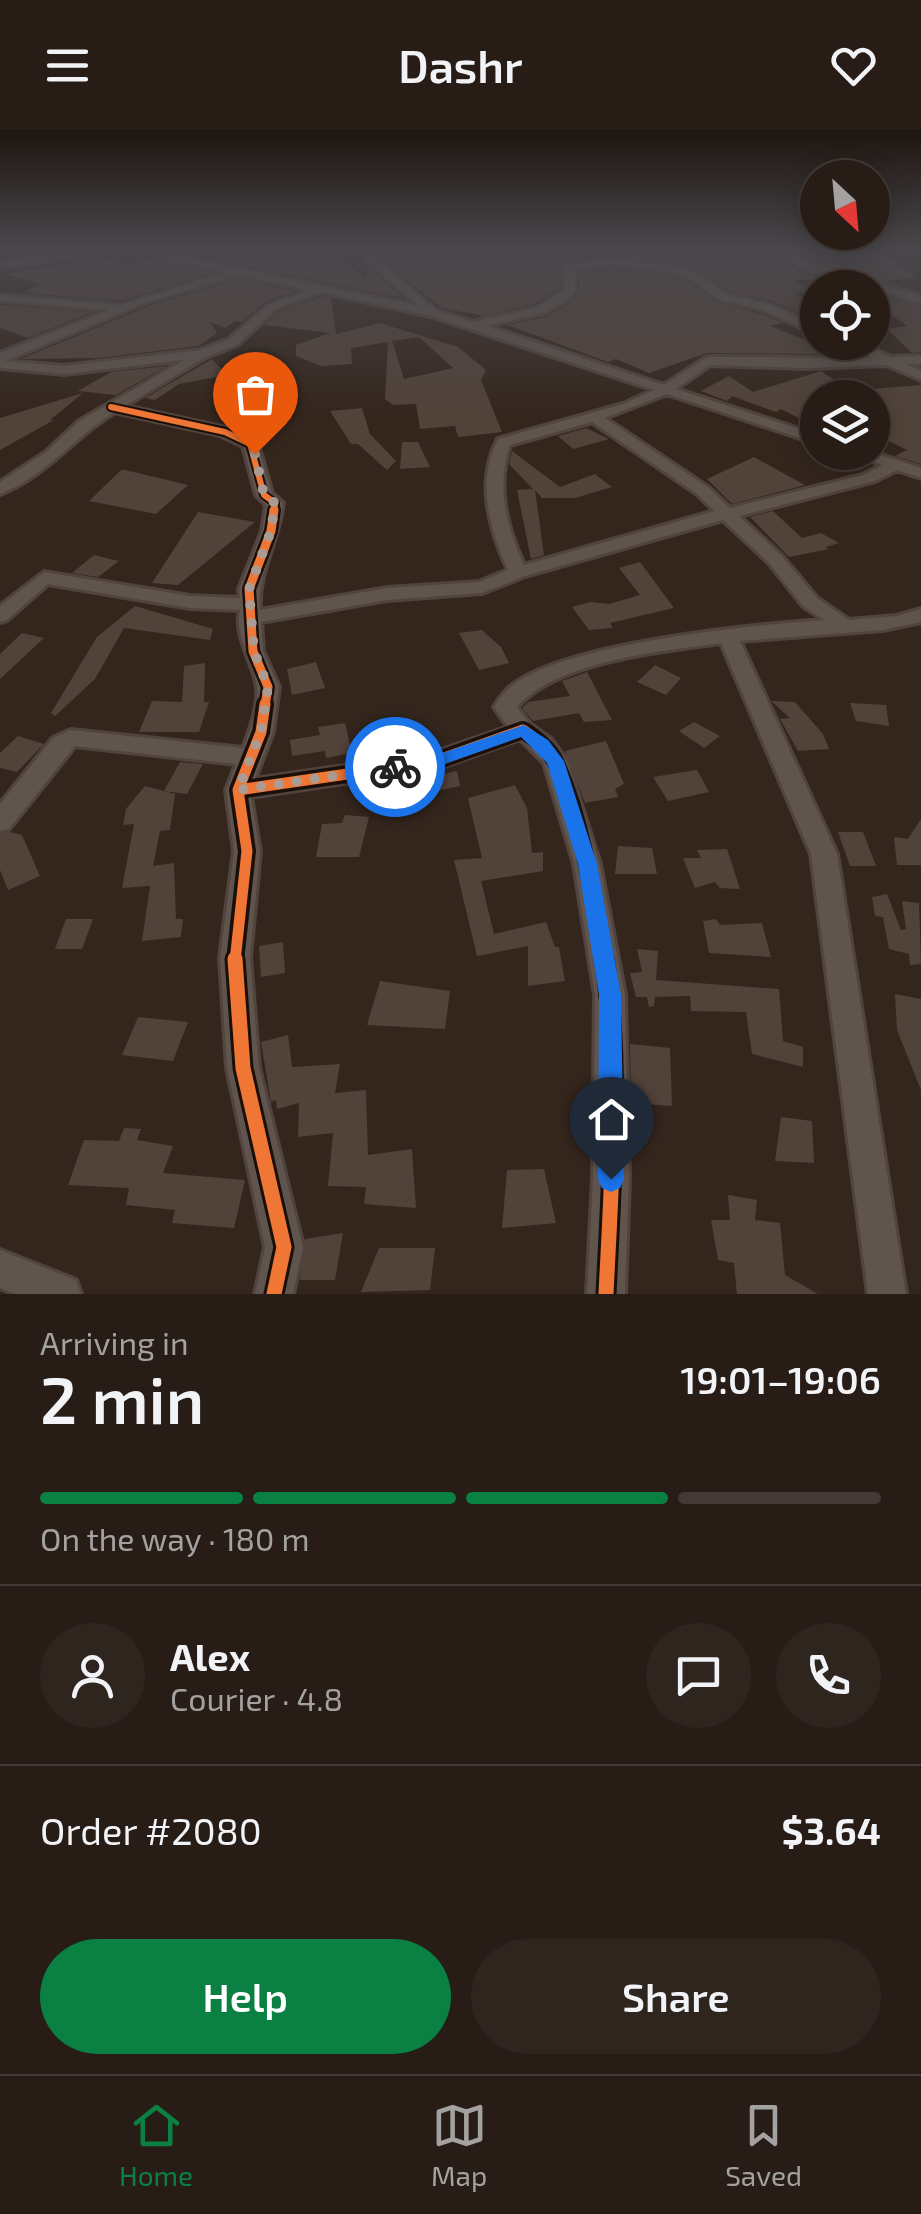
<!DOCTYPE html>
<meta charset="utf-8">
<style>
body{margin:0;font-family:"Exo 2",sans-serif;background:#2f251f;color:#f1f3f6;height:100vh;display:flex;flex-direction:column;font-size:38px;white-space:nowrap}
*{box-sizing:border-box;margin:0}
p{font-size:32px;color:#a4a1a1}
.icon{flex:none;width:55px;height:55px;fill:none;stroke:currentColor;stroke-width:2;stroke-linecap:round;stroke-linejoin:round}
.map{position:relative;height:1164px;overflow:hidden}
.drawer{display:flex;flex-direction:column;background:#271c16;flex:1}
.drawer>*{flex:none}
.needle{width:65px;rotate:154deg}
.tools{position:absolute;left:800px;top:30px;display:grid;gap:20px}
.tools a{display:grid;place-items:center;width:90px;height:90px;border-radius:50%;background:#271c16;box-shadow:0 5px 25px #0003,0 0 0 2px #433a35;font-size:50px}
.pin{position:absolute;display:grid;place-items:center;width:85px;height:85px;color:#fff;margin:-102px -42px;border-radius:50% 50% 50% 0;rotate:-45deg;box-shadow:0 0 10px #0007}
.pin .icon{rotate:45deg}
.courier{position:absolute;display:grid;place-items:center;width:100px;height:100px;margin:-50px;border:8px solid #1a73e8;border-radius:50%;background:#fff;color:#222;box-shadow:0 2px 12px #0007}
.summary em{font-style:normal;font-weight:600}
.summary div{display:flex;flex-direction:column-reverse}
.summary{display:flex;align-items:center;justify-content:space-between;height:170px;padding:0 40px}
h1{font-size:65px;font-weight:600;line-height:75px}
.bar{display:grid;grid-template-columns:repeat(4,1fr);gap:15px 10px;align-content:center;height:120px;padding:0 40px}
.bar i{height:12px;border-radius:8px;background:#433a35}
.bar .current{background:#0b8043}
.bar p{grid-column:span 4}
.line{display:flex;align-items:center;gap:25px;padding:0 40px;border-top:2px solid #433a35}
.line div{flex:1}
.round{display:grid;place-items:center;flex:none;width:105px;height:105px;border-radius:52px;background:#2f251f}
.cta{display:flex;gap:20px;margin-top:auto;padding:20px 40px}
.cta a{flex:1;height:115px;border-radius:60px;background:#0b8043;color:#fff;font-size:40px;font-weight:600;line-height:115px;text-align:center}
.cta a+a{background:#2f251f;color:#f1f3f6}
header{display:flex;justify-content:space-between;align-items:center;height:130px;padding:0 40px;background:#271c16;font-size:45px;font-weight:600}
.dock{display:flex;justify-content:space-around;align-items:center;height:140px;border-top:2px solid #433a35;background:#271c16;font-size:28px;color:#a4a1a1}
.dock a{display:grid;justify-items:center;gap:5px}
.dock .current{color:#0b8043}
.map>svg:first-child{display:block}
.building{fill:#52433a;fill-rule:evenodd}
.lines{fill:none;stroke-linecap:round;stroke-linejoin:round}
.street-casing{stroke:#51433d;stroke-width:6}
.street{fill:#60554e;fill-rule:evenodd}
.cycleway-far3-casing{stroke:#1b0f09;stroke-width:10}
.cycleway-far2-casing{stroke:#1b0f09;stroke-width:14}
.cycleway-far1-casing{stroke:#1b0f09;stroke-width:18}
.cycleway-casing{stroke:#1b0f09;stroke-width:21}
.cycleway-far3{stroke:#f07635;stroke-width:6}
.cycleway-far2{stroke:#f07635;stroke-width:9}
.cycleway-far1{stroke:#f07635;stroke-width:11}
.cycleway{stroke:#f07635;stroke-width:15}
.route{fill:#1a73e8}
.done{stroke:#ac9b92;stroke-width:10;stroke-dasharray:0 18}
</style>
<header><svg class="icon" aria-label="menu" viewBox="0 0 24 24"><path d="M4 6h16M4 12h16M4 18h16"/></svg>Dashr<svg class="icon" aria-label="heart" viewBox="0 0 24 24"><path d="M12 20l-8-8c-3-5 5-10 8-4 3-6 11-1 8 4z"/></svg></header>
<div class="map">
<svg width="921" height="1164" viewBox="0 0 921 1164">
<rect width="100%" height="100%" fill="#34261d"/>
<path class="building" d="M 331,120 L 365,149 L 368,137 L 405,169 L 221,131 L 233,127 L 245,129 Z
M 504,120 L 527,126 L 555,122 L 566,128 L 604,126 L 563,132 L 560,158 L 535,174 L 484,186 L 441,178 L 376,125 L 449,123 L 454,129 Z
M 634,120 L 715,120 L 712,128 L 776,125 L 799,141 L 829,150 L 794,150 L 814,161 L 795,163 L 818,176 L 818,185 L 808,187 L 772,171 L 731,162 L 701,142 L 667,130 L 614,126 L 641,125 Z
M 794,120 L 807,120 L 818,126 L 879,122 L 917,148 L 888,150 L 904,157 L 810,130 Z
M 96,128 L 134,135 L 155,128 L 211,143 L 121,171 L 23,163 L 40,154 L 6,144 Z
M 610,139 L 664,144 L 689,152 L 719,173 L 762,184 L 783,193 L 770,196 L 842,224 L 707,223 L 649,243 L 616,229 L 608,232 L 507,195 L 545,187 L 568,174 L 579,161 L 579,142 Z
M 239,149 L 296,161 L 267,171 L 242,192 L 235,191 L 225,198 L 210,192 L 217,203 L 199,216 L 99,228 L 21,229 L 151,175 Z
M 872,162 L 921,176 L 921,222 L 912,223 L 887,199 L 907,196 L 872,171 Z
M 322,166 L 331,168 L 336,204 L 380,193 L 458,217 L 486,240 L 481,250 L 502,302 L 458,307 L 455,296 L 420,299 L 416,274 L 393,275 L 385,269 L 388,212 L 351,218 L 352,234 L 321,236 L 296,226 L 296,215 L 330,203 L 264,195 L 278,182 ZM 419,207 L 453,238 L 404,249 L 392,211 Z
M 0,176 L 2,175 L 93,182 L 28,208 L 0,198 Z
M 212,229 L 227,245 L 179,254 L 155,270 L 145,268 Z
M 167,236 L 116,265 L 78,261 L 111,242 Z
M 821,241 L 850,261 L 818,268 L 818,298 L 781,279 L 776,282 L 732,266 L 727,271 L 701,261 L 729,246 L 753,262 Z
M 921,255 L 921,334 L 895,326 L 907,320 L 872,303 L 872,259 Z
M 83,263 L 50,290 L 54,290 L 0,320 L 0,288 Z
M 362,278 L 370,304 L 396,331 L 387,340 L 358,314 L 351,314 L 330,281 Z
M 586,298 L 609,309 L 573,319 L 558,306 Z
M 402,312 L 418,312 L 430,337 L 400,339 Z
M 512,321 L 560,357 L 595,344 L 612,357 L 575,368 L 542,368 L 535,360 L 544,425 L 531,429 L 517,360 L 533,359 L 509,334 Z
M 754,327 L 763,332 L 805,355 L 732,374 L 707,349 Z
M 121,340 L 125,340 L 188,355 L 156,384 L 89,371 Z
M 773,381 L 802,408 L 821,403 L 839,413 L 826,417 L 829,419 L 789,427 L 750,387 Z
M 198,382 L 255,392 L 178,455 L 152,453 Z
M 94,425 L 119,431 L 98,447 L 72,443 Z
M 640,432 L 674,478 L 610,493 L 613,498 L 589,500 L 572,477 L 591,472 L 609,474 L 640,465 L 619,438 Z
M 135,476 L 213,499 L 210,510 L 124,498 L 95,549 L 55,586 L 51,583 L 97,507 Z
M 482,500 L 501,517 L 509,533 L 479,540 L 459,503 Z
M 22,503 L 44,508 L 0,549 L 0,524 Z
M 316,532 L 325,558 L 292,565 L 287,539 Z
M 205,533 L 204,572 L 209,572 L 199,602 L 139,602 L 152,571 L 182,572 L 184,536 Z
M 655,535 L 681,548 L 666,565 L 637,552 Z
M 587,542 L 612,590 L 584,592 L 579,583 L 533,591 L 522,578 L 528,572 L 570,566 L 562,551 Z
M 771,571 L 795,572 L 823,604 L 829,619 L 798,621 L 780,589 L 790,588 Z
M 850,573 L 886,575 L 889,596 L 856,591 Z
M 694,592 L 720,606 L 704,618 L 679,601 Z
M 345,593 L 352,623 L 326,628 L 325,621 L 292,626 L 290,610 L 320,605 L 318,597 Z
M 18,606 L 44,614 L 17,642 L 0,638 L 0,623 Z
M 606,611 L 624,654 L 615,659 L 618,667 L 585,673 L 565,621 Z
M 180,632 L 203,634 L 187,664 L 164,661 Z
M 697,640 L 709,662 L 668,671 L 653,647 Z
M 457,641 L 460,656 L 402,668 L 391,650 L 409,651 Z
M 515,655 L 527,678 L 532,723 L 543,722 L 543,741 L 481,751 L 494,804 L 546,792 L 555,817 L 559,817 L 565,851 L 528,856 L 528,816 L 477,826 L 454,730 L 482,728 L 468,668 Z
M 145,656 L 175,664 L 170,700 L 160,701 L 153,736 L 174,733 L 176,789 L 183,789 L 181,807 L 142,811 L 150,756 L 122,758 L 134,694 L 123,695 L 126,679 Z
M 345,685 L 369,687 L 359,727 L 316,727 L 322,694 L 342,693 Z
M 921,689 L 921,735 L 897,735 L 894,707 L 908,709 Z
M 10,702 L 22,705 L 40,746 L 8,760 L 0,740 L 0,704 Z
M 838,702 L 863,702 L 876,736 L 850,736 Z
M 618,716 L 652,718 L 657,744 L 615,744 Z
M 727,719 L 740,759 L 720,758 L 715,752 L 695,758 L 683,728 L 701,728 L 697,720 Z
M 887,764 L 901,800 L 906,799 L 902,771 L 919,773 L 921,834 L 910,835 L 909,824 L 889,819 L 883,787 L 875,786 L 872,767 Z
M 66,789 L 93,789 L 82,819 L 55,819 Z
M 716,789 L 720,795 L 762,793 L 771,827 L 709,823 L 703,791 Z
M 283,812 L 285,843 L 261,847 L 259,816 Z
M 637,819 L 658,821 L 656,850 L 779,859 L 783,911 L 803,917 L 803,937 L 752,924 L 746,882 L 691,881 L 690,866 L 655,867 L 654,876 L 649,877 L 647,867 L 636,867 L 630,843 L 642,842 Z
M 380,851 L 450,861 L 445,899 L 367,895 Z
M 895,864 L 921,869 L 921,960 L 897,900 Z
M 138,887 L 188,892 L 173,931 L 122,925 Z
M 288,905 L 292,937 L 340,934 L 335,963 L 366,960 L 368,1025 L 412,1019 L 416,1078 L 364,1074 L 366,1057 L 328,1056 L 333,1003 L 298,1007 L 299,973 L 277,979 L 276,970 L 271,972 L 261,912 Z
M 630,914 L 670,918 L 672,976 L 631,973 Z
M 781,987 L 812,991 L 814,1033 L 775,1031 Z
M 124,998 L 141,999 L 137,1010 L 173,1016 L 163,1043 L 245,1050 L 234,1098 L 172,1093 L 175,1080 L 126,1075 L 129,1058 L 68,1055 L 84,1010 L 119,1011 Z
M 544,1039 L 556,1093 L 502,1098 L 507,1040 Z
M 728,1065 L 757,1070 L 755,1090 L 780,1093 L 785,1145 L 818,1164 L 737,1164 L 734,1133 L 718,1130 L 711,1090 L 730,1090 Z
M 343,1103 L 335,1150 L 300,1150 L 305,1109 Z
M 379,1118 L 435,1118 L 430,1160 L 361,1162 Z"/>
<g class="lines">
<g class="street-casing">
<path id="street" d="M 94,120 L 121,120 L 0,138 L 0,132 Z
M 149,120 L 419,176 L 354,120 L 365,120 L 436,180 L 472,192 L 536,178 L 564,160 L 566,135 L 610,129 L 666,134 L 699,145 L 729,165 L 771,175 L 818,196 L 818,205 L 763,180 L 721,170 L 691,149 L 665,140 L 610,135 L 575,139 L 575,161 L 566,171 L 544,183 L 487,196 L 664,255 L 707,227 L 872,228 L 842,212 L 859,212 L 891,227 L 921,226 L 921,234 L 907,234 L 921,241 L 921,250 L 887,235 L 808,238 L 710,235 L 676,259 L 818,305 L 818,314 L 667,264 L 605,288 L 709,358 L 730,378 L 863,345 L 882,335 L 850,322 L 872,322 L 921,338 L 921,348 L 897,340 L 875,351 L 739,386 L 781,425 L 817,468 L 849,490 L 896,486 L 921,479 L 921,492 L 883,500 L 740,511 L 837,724 L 906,1164 L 868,1164 L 811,724 L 721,513 C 662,521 557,531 517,577 L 531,595 L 551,609 L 567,631 L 600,734 L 625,865 L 629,1049 L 625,1164 L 587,1164 L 593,1049 L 595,865 L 574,734 L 544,633 L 520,609 L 436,639 L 251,667 L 260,721 L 250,828 L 259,938 L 303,1117 L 293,1164 L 255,1164 L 265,1117 L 227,938 L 220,828 L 234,721 L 226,660 L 236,634 L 75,616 L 9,699 L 0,701 L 0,674 L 53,608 L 71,600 L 243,618 C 250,601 259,574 257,556 C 252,530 234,506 240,480 L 190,478 L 48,454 L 7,490 L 0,492 L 0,476 L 44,442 L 190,466 L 240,468 L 239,459 L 262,401 L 266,375 L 256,365 L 243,316 L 220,305 L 115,282 C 75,306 44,348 0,364 L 0,352 L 46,322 L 79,291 L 184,230 L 64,244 L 0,238 L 0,223 L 109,180 L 0,171 L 0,165 L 121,175 L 226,142 L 162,128 ZM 239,145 L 309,160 L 268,175 L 229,209 L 200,220 L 64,236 L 5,231 L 150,171 ZM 322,162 L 431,186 L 654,260 L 623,274 L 498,309 C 476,351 489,398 508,440 L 479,452 L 387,458 L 260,480 C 257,443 279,410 283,373 L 272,363 L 258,314 L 230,299 L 125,276 L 206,227 L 237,215 L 276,179 ZM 592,292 L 697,364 L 715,381 L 524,435 C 506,396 496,356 510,315 ZM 723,390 L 769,433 L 803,476 L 824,490 C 752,495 570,513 514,554 C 506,559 499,569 494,577 L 508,597 L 433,623 L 255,649 L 273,602 L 279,557 L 263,521 L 261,492 L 387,470 L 482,463 L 525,446 Z
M 775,120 L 787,120 L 808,133 L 921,166 L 921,173 L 800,137 Z
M 0,1120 L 76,1150 L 81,1164 L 15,1164 L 0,1158 Z"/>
</g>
<use href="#street" class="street"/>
<g class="cycleway-far3-casing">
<path id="cycleway-far3" d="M 111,277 L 225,302 L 250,314 L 264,365 L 275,373 L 274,382"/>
</g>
<g class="cycleway-far2-casing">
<path id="cycleway-far2" d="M 265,576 L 268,557 L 253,521 L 249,459 L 271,401 L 274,380"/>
</g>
<g class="cycleway-far1-casing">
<path id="cycleway-far1" d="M 238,660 L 436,631 L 523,600 C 536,609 549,618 556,633 C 583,694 593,766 604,831
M 235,831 L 247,721 L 238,660 L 261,602 L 265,574"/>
</g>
<g class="cycleway-casing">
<path id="cycleway" d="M 235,829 L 243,938 L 284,1117 L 274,1164
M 604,829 C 621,930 611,1060 606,1164"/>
</g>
<use href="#cycleway-far3" class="cycleway-far3"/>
<use href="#cycleway-far2" class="cycleway-far2"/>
<use href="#cycleway-far1" class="cycleway-far1"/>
<use href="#cycleway" class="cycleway"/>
</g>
<linearGradient id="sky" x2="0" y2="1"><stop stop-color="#1d1510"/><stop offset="0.42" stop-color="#4a474c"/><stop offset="1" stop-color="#4a474c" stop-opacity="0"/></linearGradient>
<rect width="921" height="283" fill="url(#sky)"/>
<path class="route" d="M 524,595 L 548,610 L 564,631 L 597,734 L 621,865 L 624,1049 L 620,1058 L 611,1062 L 602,1058 L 598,1049 L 599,865 L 578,734 L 547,633 L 521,607 L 436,637 L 395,643 L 387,637 L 389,633 L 434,626 Z"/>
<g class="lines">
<path class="done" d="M 255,324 L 264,365 L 275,373 L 271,401 L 249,459 L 254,521 L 268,557 L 261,602 L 238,660 L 395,637"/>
</g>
</svg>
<div class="tools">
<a><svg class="needle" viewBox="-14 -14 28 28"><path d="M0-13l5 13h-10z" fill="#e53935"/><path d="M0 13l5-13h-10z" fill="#a4a1a1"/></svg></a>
<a><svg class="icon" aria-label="locate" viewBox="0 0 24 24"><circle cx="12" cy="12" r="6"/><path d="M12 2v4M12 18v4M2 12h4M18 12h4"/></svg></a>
<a><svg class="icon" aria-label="layers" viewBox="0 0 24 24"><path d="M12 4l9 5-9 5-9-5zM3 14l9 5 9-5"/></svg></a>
</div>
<div class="pin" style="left:255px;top:324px;background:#ea580c"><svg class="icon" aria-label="bag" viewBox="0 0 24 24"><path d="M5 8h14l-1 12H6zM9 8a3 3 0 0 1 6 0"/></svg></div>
<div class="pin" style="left:611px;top:1049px;background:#1f2937"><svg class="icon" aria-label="home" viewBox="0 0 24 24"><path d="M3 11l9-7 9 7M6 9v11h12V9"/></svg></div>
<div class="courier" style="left:395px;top:637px"><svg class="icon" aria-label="bike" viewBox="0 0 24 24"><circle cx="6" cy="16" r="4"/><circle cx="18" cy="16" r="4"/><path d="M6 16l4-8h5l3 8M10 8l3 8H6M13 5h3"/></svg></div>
</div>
<section class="drawer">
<div class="summary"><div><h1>2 min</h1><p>Arriving in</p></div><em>19:01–19:06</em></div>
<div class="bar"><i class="current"></i><i class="current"></i><i class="current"></i><i></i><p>On the way · 180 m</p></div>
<div class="line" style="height:180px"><a class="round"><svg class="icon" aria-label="person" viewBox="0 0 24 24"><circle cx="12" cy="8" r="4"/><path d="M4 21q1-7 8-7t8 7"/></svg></a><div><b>Alex</b><p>Courier · 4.8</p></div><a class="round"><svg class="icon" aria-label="chat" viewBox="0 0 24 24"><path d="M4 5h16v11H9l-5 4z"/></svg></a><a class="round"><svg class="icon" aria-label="phone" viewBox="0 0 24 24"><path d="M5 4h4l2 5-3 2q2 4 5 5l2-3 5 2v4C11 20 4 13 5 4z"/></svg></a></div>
<div class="line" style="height:130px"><div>Order #2080</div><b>$3.64</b></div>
<div class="cta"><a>Help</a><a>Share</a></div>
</section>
<nav class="dock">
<a class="current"><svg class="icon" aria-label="home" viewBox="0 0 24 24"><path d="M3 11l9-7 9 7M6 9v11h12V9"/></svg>Home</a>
<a><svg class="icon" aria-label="map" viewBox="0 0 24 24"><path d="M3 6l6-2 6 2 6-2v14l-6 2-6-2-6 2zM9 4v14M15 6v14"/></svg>Map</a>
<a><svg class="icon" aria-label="saved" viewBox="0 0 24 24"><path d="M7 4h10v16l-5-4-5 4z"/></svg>Saved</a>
</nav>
